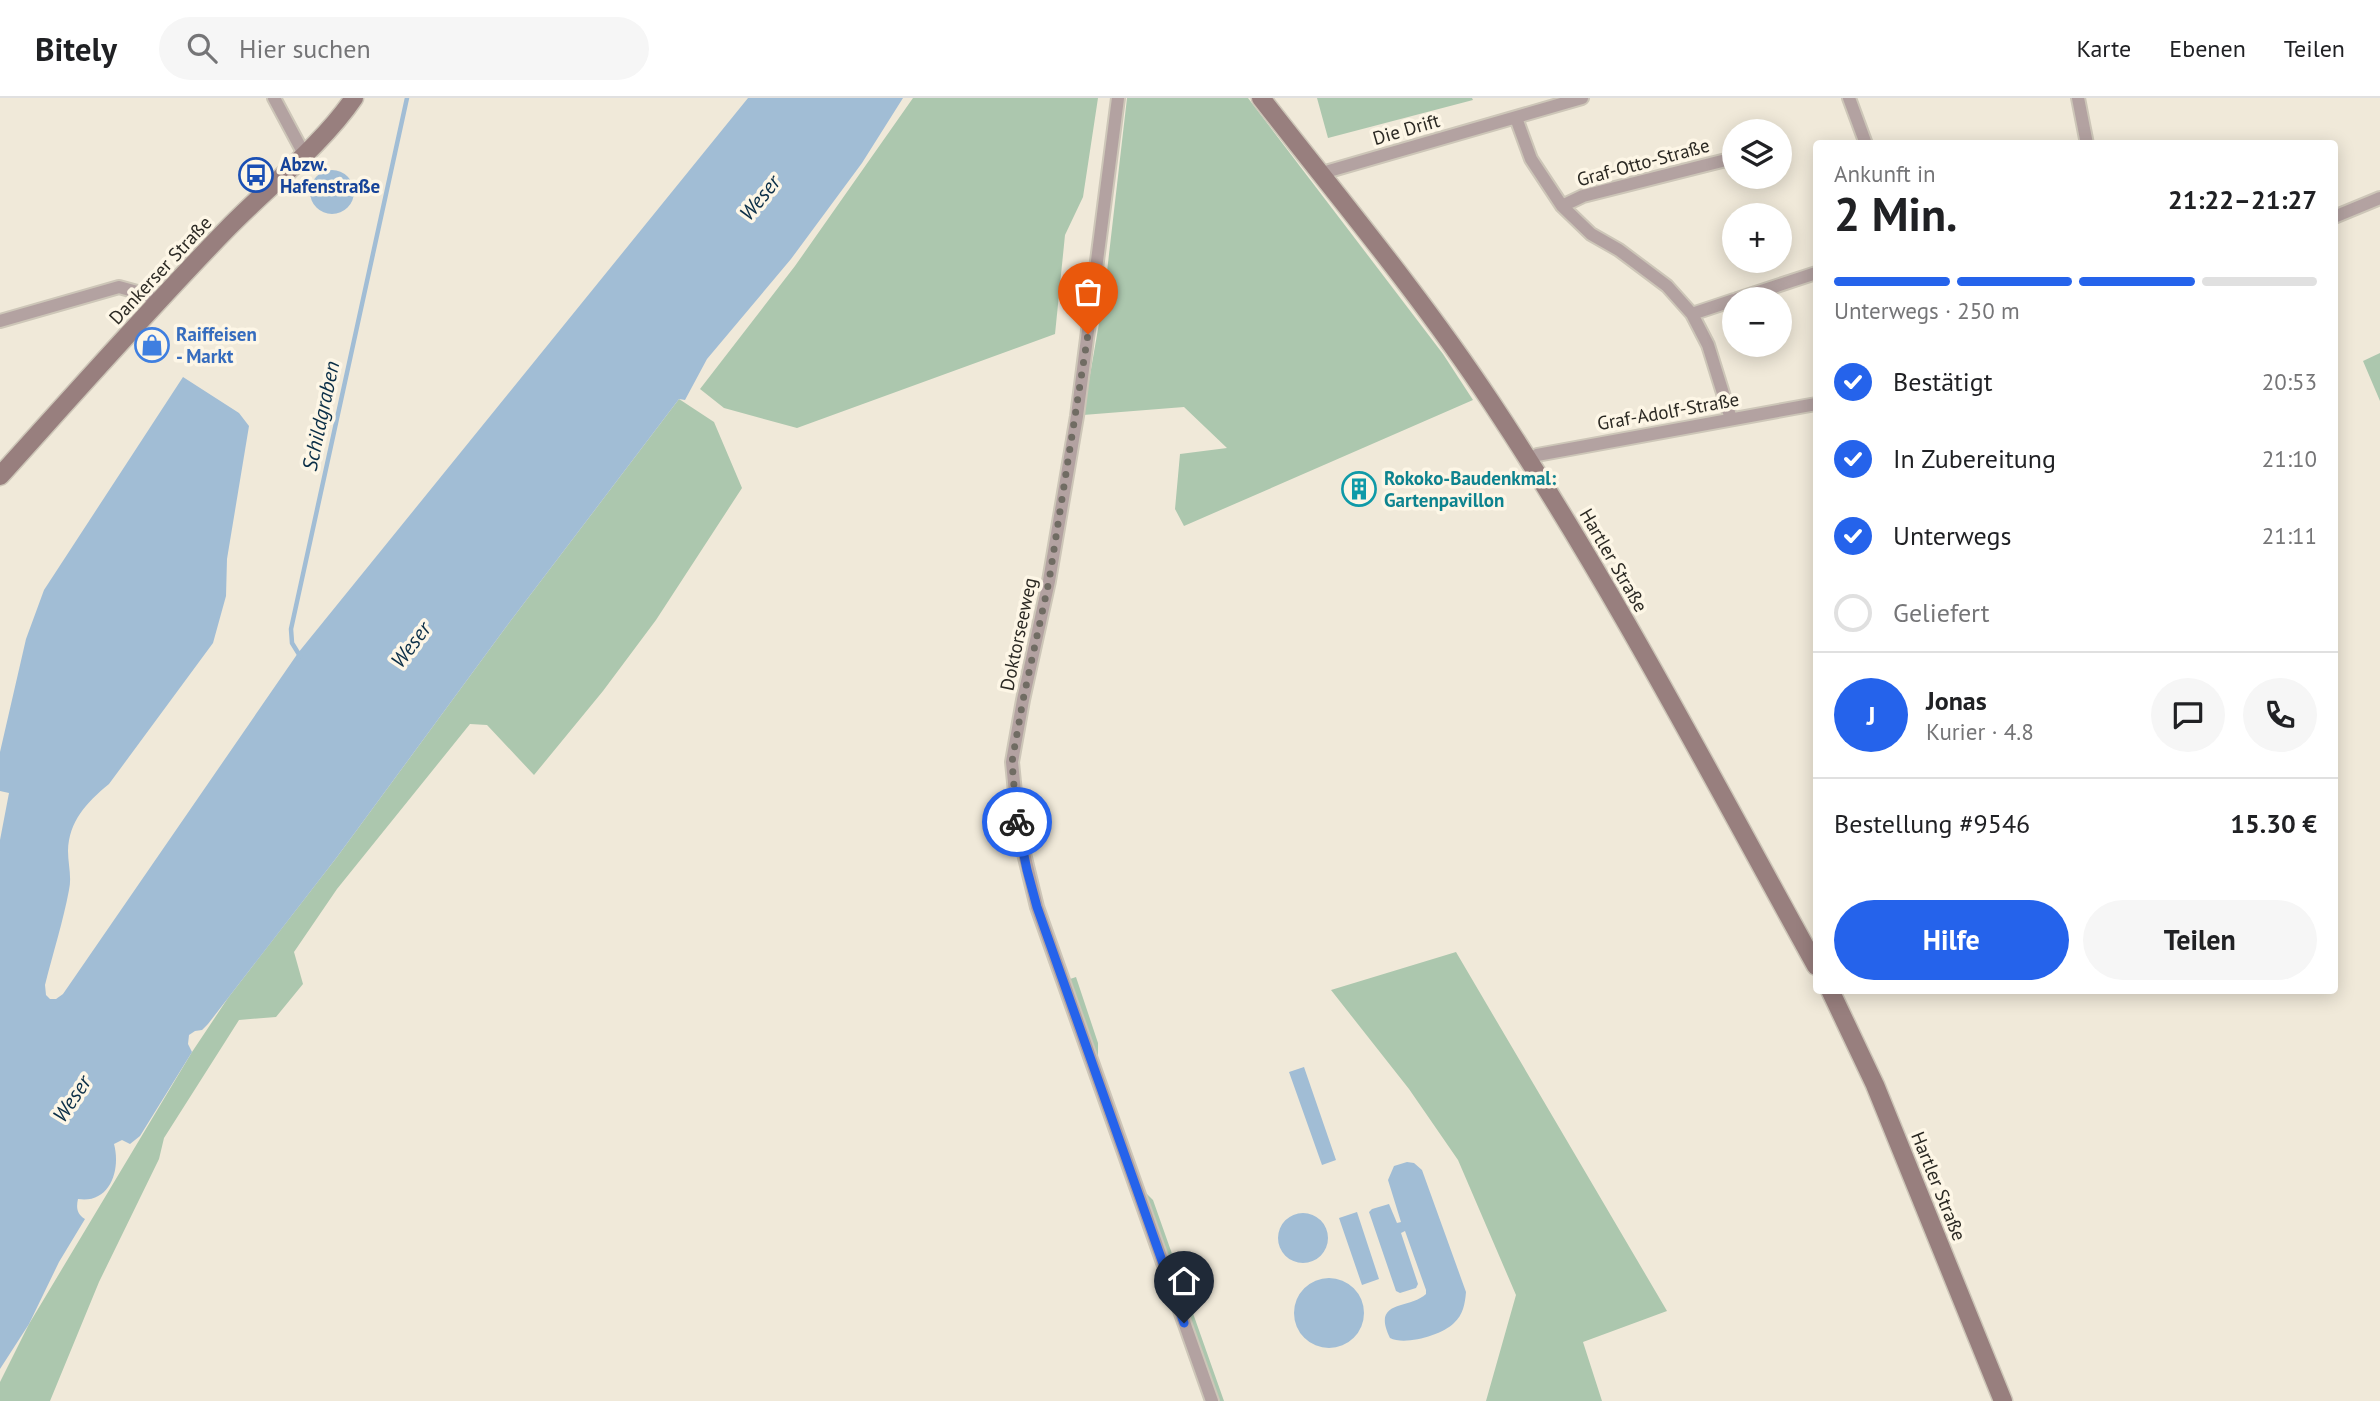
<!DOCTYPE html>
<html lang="de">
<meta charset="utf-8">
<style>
body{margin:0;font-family:"PT Sans",sans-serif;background:#f6f6f6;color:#202124;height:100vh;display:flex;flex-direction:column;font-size:26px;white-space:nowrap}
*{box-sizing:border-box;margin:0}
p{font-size:23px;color:#757577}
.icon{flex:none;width:38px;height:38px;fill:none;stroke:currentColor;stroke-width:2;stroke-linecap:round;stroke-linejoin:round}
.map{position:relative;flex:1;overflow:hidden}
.details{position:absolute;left:1813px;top:42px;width:525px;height:854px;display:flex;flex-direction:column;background:#fff;border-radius:7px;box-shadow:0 4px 18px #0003}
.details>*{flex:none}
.tools{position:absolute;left:1722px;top:21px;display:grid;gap:14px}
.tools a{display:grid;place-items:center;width:70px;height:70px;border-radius:50%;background:#fff;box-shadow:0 4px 18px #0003;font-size:35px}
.pin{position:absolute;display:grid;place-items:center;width:60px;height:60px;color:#fff;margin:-72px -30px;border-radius:50% 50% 50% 0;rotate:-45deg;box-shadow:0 0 7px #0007}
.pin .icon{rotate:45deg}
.courier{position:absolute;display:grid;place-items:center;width:70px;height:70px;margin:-35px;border:5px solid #2563eb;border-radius:50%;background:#fff;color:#222;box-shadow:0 2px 9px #0007}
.overview em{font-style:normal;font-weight:700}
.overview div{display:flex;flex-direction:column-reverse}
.overview{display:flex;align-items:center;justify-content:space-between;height:119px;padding:0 21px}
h1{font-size:46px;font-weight:700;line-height:52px}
.bar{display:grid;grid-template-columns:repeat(4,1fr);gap:10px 7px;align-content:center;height:84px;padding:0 21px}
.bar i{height:9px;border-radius:5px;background:#e0e0e0}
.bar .current{background:#2563eb}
.bar p{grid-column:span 4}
.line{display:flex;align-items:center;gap:18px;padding:0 21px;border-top:2px solid #e0e0e0}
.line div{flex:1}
.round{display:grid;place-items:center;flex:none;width:74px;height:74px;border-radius:37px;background:#f6f6f6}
ol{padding:0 21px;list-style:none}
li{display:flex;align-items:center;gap:21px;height:77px}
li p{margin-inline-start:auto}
li .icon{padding:7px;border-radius:50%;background:#2563eb;color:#fff;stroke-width:4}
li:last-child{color:#757577}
li i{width:38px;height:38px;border:4px solid #e0e0e0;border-radius:50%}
.primary-button{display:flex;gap:14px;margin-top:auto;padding:14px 21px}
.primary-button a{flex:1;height:80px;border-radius:42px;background:#2563eb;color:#fff;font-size:28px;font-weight:700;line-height:80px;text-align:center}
.primary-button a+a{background:#f6f6f6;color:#202124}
header{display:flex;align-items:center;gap:42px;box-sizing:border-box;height:98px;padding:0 35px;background:#fff;border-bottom:2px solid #e0e0e0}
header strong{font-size:33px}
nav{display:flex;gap:38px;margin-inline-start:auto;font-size:24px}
.search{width:490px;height:63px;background:#f6f6f6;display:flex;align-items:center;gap:18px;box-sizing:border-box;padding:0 24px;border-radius:38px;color:#757577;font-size:26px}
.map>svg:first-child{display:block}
.green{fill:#acc7ae}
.water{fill:#a1bdd5}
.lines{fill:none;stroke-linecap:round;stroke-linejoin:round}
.stream{stroke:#a1bdd5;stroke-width:4.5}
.street-casing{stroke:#cdc6b8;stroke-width:16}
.secondary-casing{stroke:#cdc6b8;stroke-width:21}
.street{stroke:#b3a2a1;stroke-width:12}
.secondary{stroke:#987f7e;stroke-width:18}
.done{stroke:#706c63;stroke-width:7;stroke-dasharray:0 12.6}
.route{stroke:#2563eb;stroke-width:9}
.labels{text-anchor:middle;stroke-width:7;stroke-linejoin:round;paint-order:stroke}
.street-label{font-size:19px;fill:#2b2923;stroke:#fdf6e6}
.transit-label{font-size:19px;font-weight:bold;fill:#164399;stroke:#fdf6e6;text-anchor:start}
.shop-label{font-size:19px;font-weight:bold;fill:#366cbe;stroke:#fdf6e6;text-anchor:start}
.culture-label{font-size:19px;font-weight:bold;fill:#0d838f;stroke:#fdf6e6;text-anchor:start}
.water-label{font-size:21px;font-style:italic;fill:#0a2e47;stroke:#fdf6e6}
</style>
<header>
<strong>Bitely</strong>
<div class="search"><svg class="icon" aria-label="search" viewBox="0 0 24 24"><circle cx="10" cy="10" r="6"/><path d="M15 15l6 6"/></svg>Hier suchen</div>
<nav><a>Karte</a><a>Ebenen</a><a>Teilen</a></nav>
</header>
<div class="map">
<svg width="2380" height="1303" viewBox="0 0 2380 1303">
<rect width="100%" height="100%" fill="#f0e9d9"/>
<path class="green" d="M 913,0 L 1098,0 L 1083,99 L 1065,137 L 1055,236 L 797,330 L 724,310 L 700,291 L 795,168 Z
M 1127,0 L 1248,0 L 1443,256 L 1473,302 L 1184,428 L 1175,411 L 1180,356 L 1227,350 L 1184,309 L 1083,317 L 1105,191 Z
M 1317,0 L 1472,0 L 1473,2 L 1328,40 Z
M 2380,255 L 2380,303 L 2363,263 Z
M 679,301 L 714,324 L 742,390 L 656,522 L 603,593 L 534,677 L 487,627 L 470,626 L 337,791 L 294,854 L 303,886 L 276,919 L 239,922 L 164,1040 L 159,1061 L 99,1184 L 50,1303 L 0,1303 L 0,1284 L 29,1226 L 192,954 L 228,900 L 337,759 L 506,529 Z
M 1456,854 L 1667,1213 L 1583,1244 L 1602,1303 L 1486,1303 L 1516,1197 L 1458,1062 L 1409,991 L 1331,892 Z
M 1076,879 L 1098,945 L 1098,965 L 1139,1088 L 1153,1102 L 1224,1303 L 1207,1303 L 1058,885 Z"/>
<path class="water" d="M 748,0 L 903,0 L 862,65 L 791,161 L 707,261 L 685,302 L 679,301 L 506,529 L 337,759 L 208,926 L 202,932 L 195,933 L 189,937 L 188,946 L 192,954 L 140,1038 L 130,1046 L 122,1042 L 114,1046 C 121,1072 110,1106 78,1101 C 76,1110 77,1116 85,1121 L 59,1164 L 29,1226 L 0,1271 L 0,742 L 9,695 L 0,693 L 0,654 L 26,541 L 44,492 L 183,279 L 239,315 L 249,328 L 227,461 L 226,498 L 213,545 L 109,686 C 86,705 69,723 68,753 C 68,766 72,779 69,792 C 63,824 53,855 45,887 L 46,897 L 50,901 L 56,901 L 63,896 L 298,555 Z
M310 94a22 22 0 1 1 44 0a22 22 0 1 1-44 0Z
M 1304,969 L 1336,1062 L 1322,1067 L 1289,974 Z
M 1407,1064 L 1414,1065 L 1422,1072 L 1466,1194 C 1465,1206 1463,1217 1454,1225 C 1442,1237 1405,1248 1390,1240 C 1371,1201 1409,1212 1426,1196 L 1426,1192 L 1405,1133 L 1401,1135 L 1418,1186 L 1416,1190 L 1400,1195 L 1396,1193 L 1369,1114 L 1372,1111 L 1389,1106 L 1397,1125 L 1401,1124 L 1388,1082 L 1394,1068 Z
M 1357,1114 L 1379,1181 L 1362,1187 L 1339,1120 Z
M1278 1140a25 25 0 1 1 50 0a25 25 0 1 1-50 0Z
M1294 1215a35 35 0 1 1 70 0a35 35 0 1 1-70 0Z"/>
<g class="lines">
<path class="stream" d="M 300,558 L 292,545 L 291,531 L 407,0"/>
<g class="street-casing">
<path id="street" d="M 274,0 L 304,56
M 1118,0 L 1077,318 L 1049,483 L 1023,602 L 1012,664 L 1019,735 L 1037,809 L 1212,1303
M 1849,0 L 1866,46
M 2078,0 L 2087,46
M 1516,20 L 1531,61 L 1562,108 L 1591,136 L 1619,152 L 1667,188 L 1692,216 L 1708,247 L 1731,321
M 1322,78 L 1329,73 L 1582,0
M 1562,108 L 1583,98 L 1734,60
M 2334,119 L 2380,100
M 1737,201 L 1816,175
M 1692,216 L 1734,202
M 0,223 L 119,189 L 148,197 L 156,205
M 1529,362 L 1537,357 L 1816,306"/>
</g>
<g class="secondary-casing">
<path id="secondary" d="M 1261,0 C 1339,100 1421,198 1491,304 C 1611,485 1711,678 1816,868
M 0,378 C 75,295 149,211 228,130 C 268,89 322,47 354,0
M 1830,892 L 1875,987 L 2003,1303"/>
</g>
<use href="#street" class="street"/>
<use href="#secondary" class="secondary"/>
</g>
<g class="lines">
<path class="done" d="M 1017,724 L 1012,664 L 1023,602 L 1049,483 L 1088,236"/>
<path class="route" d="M 1017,724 L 1027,772 L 1037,809 L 1184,1225"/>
</g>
<defs>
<g id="bus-ring" transform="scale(1.75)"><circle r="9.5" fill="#fdf6e6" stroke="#1a4fb4" stroke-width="1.5"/><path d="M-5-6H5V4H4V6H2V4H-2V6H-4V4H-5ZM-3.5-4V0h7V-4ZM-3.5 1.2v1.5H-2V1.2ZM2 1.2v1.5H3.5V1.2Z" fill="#1a4fb4"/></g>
<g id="shop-ring" transform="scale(1.75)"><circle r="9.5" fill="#fdf6e6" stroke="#3f7fe0" stroke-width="1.5"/><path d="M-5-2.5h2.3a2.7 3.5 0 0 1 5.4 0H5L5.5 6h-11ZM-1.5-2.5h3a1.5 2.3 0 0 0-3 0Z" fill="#3f7fe0"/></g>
<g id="building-ring" transform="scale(1.75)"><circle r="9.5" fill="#fdf6e6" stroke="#0f9aa8" stroke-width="1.5"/><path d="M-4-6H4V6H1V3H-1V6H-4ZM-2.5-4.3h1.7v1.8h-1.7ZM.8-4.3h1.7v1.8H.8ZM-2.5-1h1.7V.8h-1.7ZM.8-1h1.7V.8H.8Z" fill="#0f9aa8"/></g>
</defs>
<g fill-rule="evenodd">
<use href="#bus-ring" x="256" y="77"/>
<use href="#shop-ring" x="152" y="247"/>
<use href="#building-ring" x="1359" y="391"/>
</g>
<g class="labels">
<g class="street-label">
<text transform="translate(1406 31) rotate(-16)" y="7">Die Drift</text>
<text transform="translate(1643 64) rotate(-15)" y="7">Graf-Otto-Straße</text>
<text transform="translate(160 172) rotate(-47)" y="7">Dankerser Straße</text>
<text transform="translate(1668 313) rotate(-10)" y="7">Graf-Adolf-Straße</text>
<text transform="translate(1614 462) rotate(60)" y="7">Hartler Straße</text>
<text transform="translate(1018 536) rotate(-78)" y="7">Doktorseeweg</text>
<text transform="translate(1939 1088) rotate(68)" y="7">Hartler Straße</text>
</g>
<g class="transit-label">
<text x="280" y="73">Abzw.<tspan x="280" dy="22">Hafenstraße</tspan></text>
</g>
<g class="shop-label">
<text x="176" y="243">Raiffeisen<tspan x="176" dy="22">- Markt</tspan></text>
</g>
<g class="culture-label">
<text x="1384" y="387">Rokoko-Baudenkmal:<tspan x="1384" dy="22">Gartenpavillon</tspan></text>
</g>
<g class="water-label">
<text transform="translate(760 100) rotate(-51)" y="7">Weser</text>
<text transform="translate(321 318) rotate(-78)" y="7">Schildgraben</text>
<text transform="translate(411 547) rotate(-53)" y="7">Weser</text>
<text transform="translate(72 1001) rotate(-56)" y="7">Weser</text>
</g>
</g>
</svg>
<div class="tools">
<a><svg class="icon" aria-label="layers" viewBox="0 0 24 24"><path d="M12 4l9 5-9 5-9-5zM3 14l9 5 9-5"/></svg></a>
<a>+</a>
<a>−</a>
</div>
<div class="pin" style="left:1088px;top:236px;background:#ea580c"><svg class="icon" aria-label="bag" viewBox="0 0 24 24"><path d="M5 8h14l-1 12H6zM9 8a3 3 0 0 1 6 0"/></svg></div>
<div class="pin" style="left:1184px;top:1225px;background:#1f2937"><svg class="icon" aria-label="home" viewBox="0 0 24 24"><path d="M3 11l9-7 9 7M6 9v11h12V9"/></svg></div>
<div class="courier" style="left:1017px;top:724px"><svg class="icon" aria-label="bike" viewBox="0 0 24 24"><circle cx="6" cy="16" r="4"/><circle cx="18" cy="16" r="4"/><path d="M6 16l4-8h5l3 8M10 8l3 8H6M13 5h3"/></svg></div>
<section class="details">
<div class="overview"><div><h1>2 Min.</h1><p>Ankunft in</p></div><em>21:22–21:27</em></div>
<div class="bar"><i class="current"></i><i class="current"></i><i class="current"></i><i></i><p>Unterwegs · 250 m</p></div>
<ol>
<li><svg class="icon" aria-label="check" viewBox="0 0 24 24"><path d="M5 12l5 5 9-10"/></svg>Bestätigt<p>20:53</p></li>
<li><svg class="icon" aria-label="check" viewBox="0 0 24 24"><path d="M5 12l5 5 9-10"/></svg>In Zubereitung<p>21:10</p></li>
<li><svg class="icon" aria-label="check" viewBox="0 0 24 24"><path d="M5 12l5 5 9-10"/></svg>Unterwegs<p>21:11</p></li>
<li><i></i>Geliefert</li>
</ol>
<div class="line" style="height:126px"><b class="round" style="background:#2563eb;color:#fff">J</b><div><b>Jonas</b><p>Kurier · 4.8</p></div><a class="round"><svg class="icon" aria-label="chat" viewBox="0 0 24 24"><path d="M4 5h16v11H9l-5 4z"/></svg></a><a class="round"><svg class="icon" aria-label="phone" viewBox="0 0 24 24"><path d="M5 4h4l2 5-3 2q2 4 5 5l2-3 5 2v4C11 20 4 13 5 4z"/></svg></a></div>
<div class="line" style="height:91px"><div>Bestellung #9546</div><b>15.30 €</b></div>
<div class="primary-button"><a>Hilfe</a><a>Teilen</a></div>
</section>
</div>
